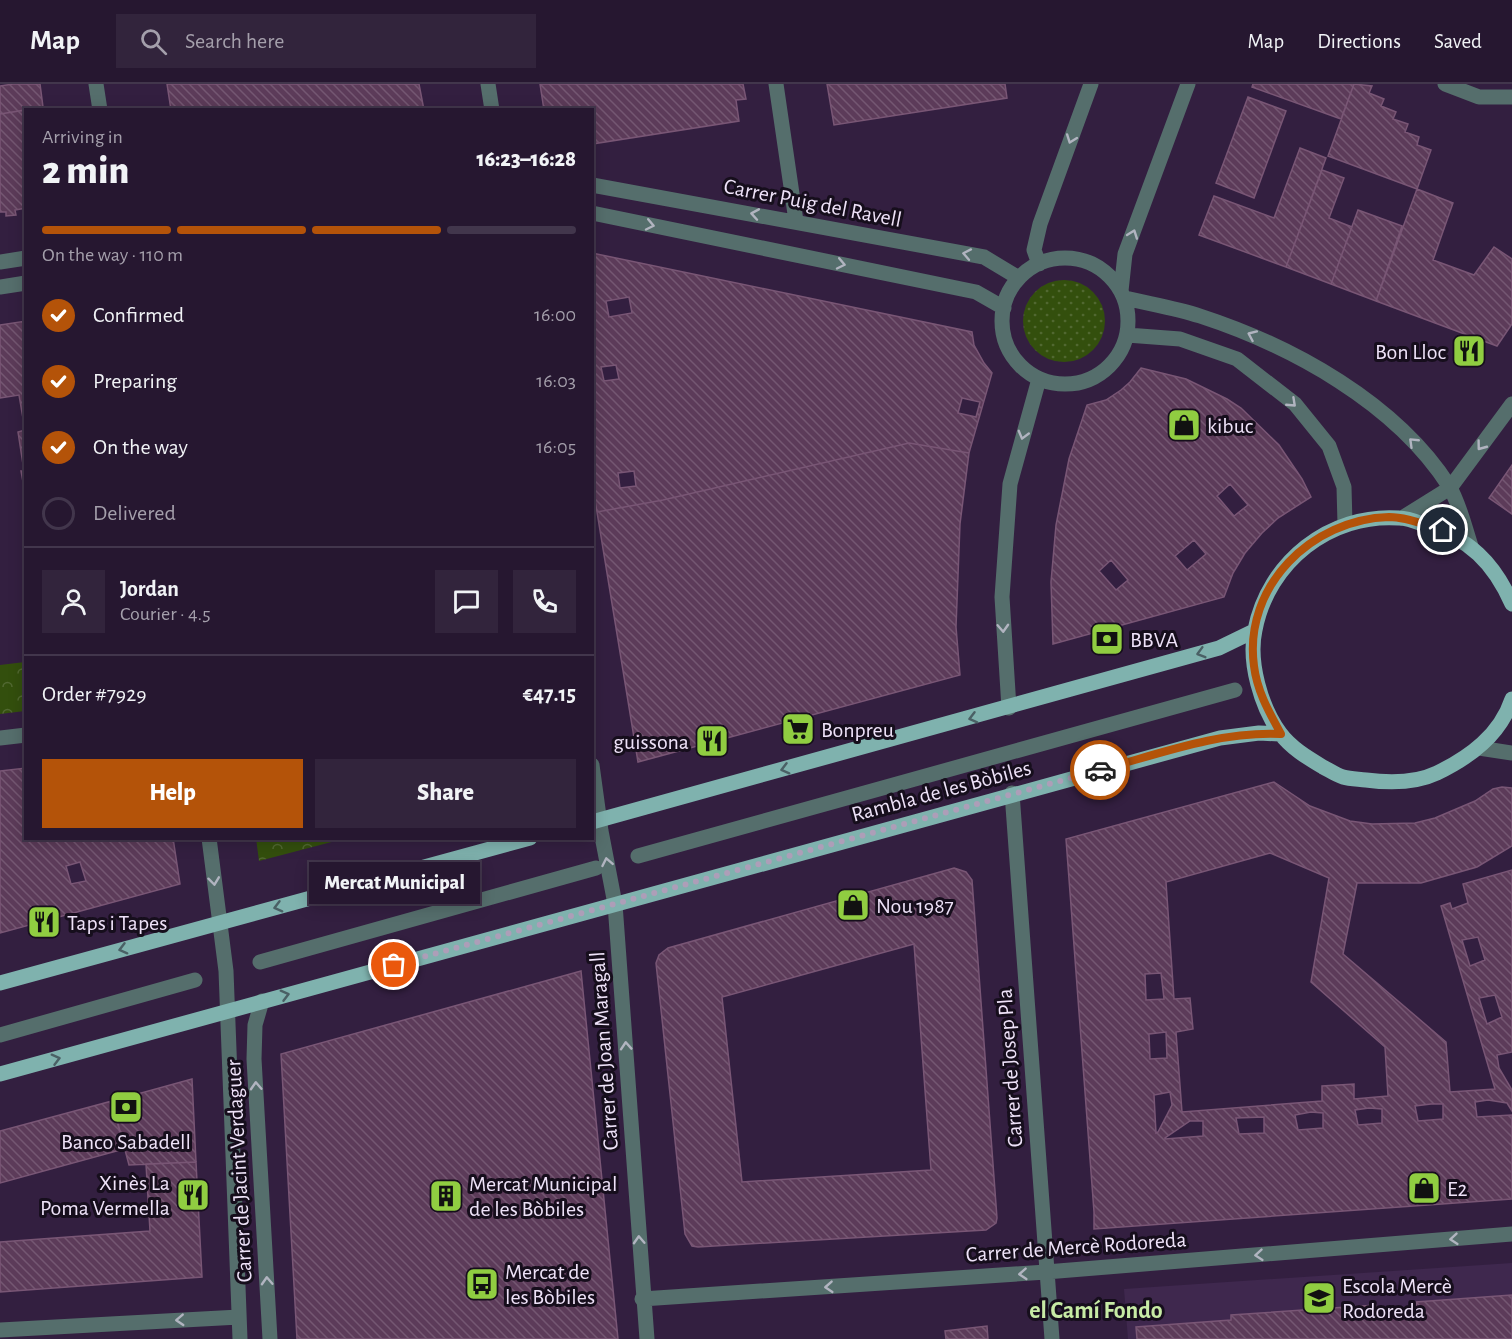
<!DOCTYPE html>
<meta charset="utf-8">
<style>
body{margin:0;font-family:"Alegreya Sans",sans-serif;background:#32243c;color:#f1f3f6;height:100vh;display:flex;flex-direction:column;font-size:22px;white-space:nowrap}
*{box-sizing:border-box;margin:0}
p{font-size:20px;color:#a49fab}
.icon{flex:none;width:33px;height:33px;fill:none;stroke:currentColor;stroke-width:2;stroke-linecap:round;stroke-linejoin:round}
.map{position:relative;flex:1;overflow:hidden}
.sheet{position:absolute;left:24px;top:24px;width:570px;height:732px;display:flex;flex-direction:column;background:#261730;border-radius:0px;box-shadow:0 3px 15px #0003,0 0 0 2px #42364c}
.sheet>*{flex:none}
.pin{position:absolute;display:grid;place-items:center;width:51px;height:51px;color:#fff;margin:-26px;border:3px solid #fff;border-radius:50%;box-shadow:0 2px 6px #0007}
.courier{position:absolute;display:grid;place-items:center;width:60px;height:60px;margin:-30px;border:4px solid #b45309;border-radius:50%;background:#fff;color:#222;box-shadow:0 2px 8px #0007}
.bubble{position:absolute;height:42px;border-radius:0px;background:#261730;box-shadow:0 3px 15px #0003,0 0 0 2px #42364c;font-size:20px;font-weight:800;line-height:42px;text-align:center}
.head em{font-style:normal;font-weight:800}
.head div{display:flex;flex-direction:column-reverse}
.head{display:flex;align-items:center;justify-content:space-between;height:102px;padding:0 18px}
h1{font-size:39px;font-weight:800;line-height:45px}
.bar{display:grid;grid-template-columns:repeat(4,1fr);gap:9px 6px;align-content:center;height:72px;padding:0 18px}
.bar i{height:8px;border-radius:4px;background:#42364c}
.bar .selected{background:#b45309}
.bar p{grid-column:span 4}
.line{display:flex;align-items:center;gap:15px;padding:0 18px;border-top:2px solid #42364c}
.line div{flex:1}
.round{display:grid;place-items:center;flex:none;width:63px;height:63px;border-radius:0px;background:#32243c}
ol{padding:0 18px;list-style:none}
li{display:flex;align-items:center;gap:18px;height:66px}
li p{margin-inline-start:auto}
li .icon{padding:6px;border-radius:50%;background:#b45309;color:#fff;stroke-width:4}
li:last-child{color:#a49fab}
li i{width:33px;height:33px;border:3px solid #42364c;border-radius:50%}
.action{display:flex;gap:12px;margin-top:auto;padding:12px 18px}
.action a{flex:1;height:69px;border-radius:0px;background:#b45309;color:#fff;font-size:24px;font-weight:800;line-height:69px;text-align:center}
.action a+a{background:#32243c;color:#f1f3f6}
header{display:flex;align-items:center;gap:36px;box-sizing:border-box;height:84px;padding:0 30px;background:#261730;border-bottom:2px solid #42364c}
header strong{font-size:28px}
nav{display:flex;gap:33px;margin-inline-start:auto;font-size:21px}
.search{width:420px;height:54px;background:#32243c;display:flex;align-items:center;gap:15px;box-sizing:border-box;padding:0 21px;border-radius:0px;color:#a49fab;font-size:22px}
.map>svg:first-child{display:block}
.built{fill:#3f284e}
.grass{fill:url(#grass-dots)}
.park{fill:url(#park-crowns)}
.building{fill:url(#building-back-hatch);stroke:#795675;stroke-width:1.5;fill-rule:evenodd}
.lines{fill:none;stroke-linecap:round;stroke-linejoin:round}
.minor{stroke:#556e6c;stroke-width:15}
.major{stroke:#7fb2ae;stroke-width:15}
.oneway{stroke:#b1b4c0}
.oneway2{stroke:#4a6065}
.done{stroke:#ad9eb8;stroke-width:6;stroke-dasharray:0 10.8}
.route{stroke:#b45309;stroke-width:8}
.labels{text-anchor:middle;stroke-width:6;stroke-linejoin:round;paint-order:stroke}
.street-label{font-size:22px;fill:#eee2f8;stroke:#160e1c}
.poi-label{font-size:22px;fill:#eee2f8;stroke:#160e1c;text-anchor:start}
.neighbourhood-label{font-size:24px;font-weight:bold;fill:#c7eba5;stroke:#160e1c}
</style>
<header>
<strong>Map</strong>
<div class="search"><svg class="icon" aria-label="search" viewBox="0 0 24 24"><circle cx="10" cy="10" r="6"/><path d="M15 15l6 6"/></svg>Search here</div>
<nav><a>Map</a><a>Directions</a><a>Saved</a></nav>
</header>
<div class="map">
<svg width="1512" height="1255" viewBox="0 0 1512 1255">
<defs>
<pattern id="grass-dots" width="8" height="8" patternUnits="userSpaceOnUse" patternTransform="scale(1.5)"><rect width="8" height="8" fill="#334f0d"/><path d="M2 2h.1M6 6h.1" fill="none" stroke="#516831" stroke-width="1.8" stroke-linecap="round"/></pattern>
<pattern id="park-crowns" width="20" height="18" patternUnits="userSpaceOnUse" patternTransform="scale(1.5)"><rect width="20" height="18" fill="#334f0d"/><path d="M2 6a3 3 0 1 1 6 0M12 15a3 3 0 1 1 6 0" fill="none" stroke="#516831"/></pattern>
<pattern id="building-back-hatch" width="6" height="6" patternUnits="userSpaceOnUse" patternTransform="scale(1.5)"><rect width="6" height="6" fill="#5c3b59"/><path d="M-1 5l2 2M0 0l6 6M5-1l2 2" fill="none" stroke="#745772"/></pattern>
</defs>
<rect width="100%" height="100%" fill="#331f40"/>
<path class="built" d="M 1512,1179 L 1512,1255 L 1128,1255 L 1124,1205 Z"/>
<path class="grass" d="M1023 237a41 41 0 1 1 82 0a41 41 0 1 1-82 0Z"/>
<path class="park" d="M 25,578 L 25,627 L 0,630 L 0,581 Z
M 256,754 L 343,754 L 343,755 L 259,777 Z"/>
<path class="building" d="M 13,0 L 40,0 L 43,23 L 0,30 L 0,2 Z
M 167,0 L 419,0 L 424,26 L 171,26 Z
M 540,0 L 743,0 L 746,15 L 736,16 L 739,37 L 592,60 L 592,26 L 544,26 Z
M 827,0 L 1005,0 L 1007,14 L 834,41 Z
M 1253,0 L 1354,0 L 1341,35 L 1252,3 Z
M 1354,0 L 1372,2 L 1369,9 L 1384,15 L 1381,22 L 1396,28 L 1393,35 L 1408,40 L 1405,48 L 1419,53 L 1417,61 L 1431,66 L 1417,105 L 1328,72 Z
M 1248,13 L 1286,27 L 1254,114 L 1216,99 Z
M 26,26 L 26,124 L 15,126 L 16,131 L 6,132 L 6,128 L 0,128 L 0,30 Z
M 1300,64 L 1326,74 L 1286,183 L 1199,151 L 1214,112 L 1274,134 Z
M 1322,86 L 1344,94 L 1329,134 L 1352,143 L 1331,200 L 1286,183 Z
M 1417,105 L 1453,119 L 1433,176 L 1474,191 L 1494,163 L 1512,175 L 1512,240 L 1497,262 L 1376,217 Z
M 1358,126 L 1402,142 L 1376,217 L 1331,200 Z
M 592,169 L 972,248 L 974,261 L 984,279 L 992,289 L 969,369 L 909,359 L 663,416 L 597,428 L 592,399 ZM 629,213 L 632,229 L 609,233 L 606,217 ZM 616,281 L 619,295 L 604,297 L 601,283 ZM 962,314 L 980,318 L 976,333 L 958,329 ZM 634,387 L 636,402 L 620,404 L 618,389 Z
M 26,237 L 26,346 L 25,346 L 19,311 L 0,314 L 0,241 Z
M 1141,284 L 1186,295 L 1227,315 L 1241,324 L 1279,361 L 1302,395 L 1311,413 L 1278,434 L 1262,449 L 1245,469 L 1233,489 L 1224,513 L 1053,560 L 1051,498 L 1056,441 L 1069,375 L 1087,321 L 1106,316 L 1121,306 L 1130,298 ZM 1230,400 L 1248,421 L 1234,432 L 1217,412 ZM 1194,456 L 1206,470 L 1187,486 L 1175,472 ZM 1111,476 L 1128,496 L 1116,506 L 1099,487 Z
M 25,346 L 26,346 L 26,414 L 21,387 L 24,387 L 18,348 Z
M 909,359 L 969,369 L 960,440 L 956,543 L 960,591 L 638,678 L 597,428 L 663,416 Z
M 1512,381 L 1512,430 L 1489,414 Z
M 26,684 L 26,754 L 173,754 L 180,800 L 0,849 L 0,687 ZM 80,778 L 86,797 L 71,800 L 66,782 Z
M 1274,698 L 1310,722 L 1350,737 L 1372,740 L 1415,739 L 1435,734 L 1475,717 L 1493,705 L 1502,703 L 1512,704 L 1512,762 L 1477,783 L 1421,799 L 1357,799 L 1343,870 L 1446,958 L 1450,1008 L 1495,1005 L 1441,822 L 1450,819 L 1452,825 L 1468,819 L 1463,800 L 1512,786 L 1512,968 L 1497,971 L 1499,984 L 1512,1006 L 1512,1027 L 1507,1019 L 1488,1016 L 1475,1018 L 1477,1033 L 1512,1031 L 1512,1115 L 1094,1145 L 1094,1128 L 1066,755 ZM 1270,769 L 1329,794 L 1311,898 L 1385,963 L 1388,1012 L 1354,1015 L 1354,1000 L 1322,1002 L 1322,1017 L 1182,1028 L 1176,948 L 1193,945 L 1190,914 L 1174,915 L 1166,798 ZM 1478,853 L 1485,876 L 1470,882 L 1462,856 ZM 1161,889 L 1164,915 L 1146,916 L 1145,890 ZM 1495,911 L 1502,933 L 1487,940 L 1479,914 ZM 1166,948 L 1167,974 L 1150,975 L 1149,950 ZM 1170,1008 L 1172,1021 L 1158,1048 L 1156,1049 L 1154,1011 ZM 1431,1020 L 1443,1020 L 1443,1035 L 1418,1037 L 1415,1022 ZM 1369,1024 L 1382,1025 L 1382,1039 L 1358,1041 L 1355,1026 ZM 1311,1028 L 1323,1029 L 1323,1044 L 1298,1046 L 1295,1031 ZM 1264,1033 L 1264,1049 L 1239,1050 L 1236,1034 ZM 1190,1037 L 1203,1037 L 1203,1052 L 1165,1055 L 1165,1054 Z
M 954,784 L 966,788 L 972,796 L 997,1134 L 996,1139 L 986,1146 L 698,1163 L 692,1162 L 685,1150 L 656,879 L 659,871 L 668,864 ZM 914,860 L 931,1086 L 742,1098 L 722,913 Z
M 581,887 L 618,1255 L 297,1255 L 281,970 Z
M 192,995 L 196,1078 L 129,1081 L 112,1017 Z
M 112,1017 L 124,1065 L 0,1099 L 0,1047 Z
M 196,1078 L 202,1193 L 0,1208 L 0,1158 L 150,1147 L 146,1080 Z
M 1512,1211 L 1512,1255 L 1137,1255 L 1136,1243 L 1231,1236 L 1231,1231 L 1376,1221 L 1377,1225 L 1417,1223 L 1416,1218 Z
M 987,1242 L 988,1255 L 946,1255 L 945,1247 Z"/>
<g class="lines">
<path class="minor" d="M 96,0 L 100,26
M 488,0 L 492,26
M 776,0 L 796,137
M 1445,0 L 1479,13 L 1511,13
M 592,101 L 984,173 L 1019,194
M 592,129 L 976,208 L 1004,224
M1002 237a63 63 0 1 1 126 0a63 63 0 1 1-126 0Z
M 0,178 L 26,174
M 1039,180 L 1034,166 L 1040,140 L 1091,0
M 0,203 L 26,199
M 1121,207 L 1125,170 L 1188,0
M 1125,214 C 1150,220 1176,224 1200,232 C 1292,262 1396,319 1449,402 C 1459,418 1465,444 1471,462
M 1127,251 L 1180,255 L 1237,275 L 1295,320 L 1329,362 L 1344,403 L 1345,440
M 1402,434 L 1450,404 L 1512,320
M 1009,624 L 1002,513 L 1010,400 L 1039,295
M 0,654 L 26,651
M 1479,664 L 1512,669
M 592,681 L 601,747 L 615,820 L 647,1255
M 1012,709 L 1052,1255
M 209,754 L 226,887 L 240,1255
M 638,772 L 1235,606
M 260,878 L 596,784
M 262,917 L 255,941 L 254,975 L 270,1255
M 0,951 L 195,896
M 642,1215 L 1046,1188 L 1512,1150
M 0,1246 L 239,1233"/>
<path class="major" d="M 1512,520 C 1494,479 1469,454 1425,441 C 1417,438 1408,434 1399,434 C 1330,429 1268,478 1255,546 C 1248,578 1261,623 1280,649 C 1291,664 1308,674 1323,683 C 1329,686 1336,691 1343,693 C 1350,695 1358,695 1366,696 C 1389,699 1416,699 1437,689 C 1470,673 1500,651 1512,615
M 592,738 L 1219,564 L 1254,547
M 0,899 L 530,754
M 0,990 L 1220,654 L 1259,649 L 1280,650"/>
</g>
<defs><path id="oneway-chevron" d="M-2-3.5L2.5 0L-2 3.5" fill="none" stroke-width="1.6" stroke-linecap="round" stroke-linejoin="round" transform="scale(1.5)"/></defs>
<g class="oneway">
<use href="#oneway-chevron" transform="translate(1071 55) rotate(110)"/>
<use href="#oneway-chevron" transform="translate(755 130) rotate(-170)"/>
<use href="#oneway-chevron" transform="translate(650 141) rotate(12)"/>
<use href="#oneway-chevron" transform="translate(1133 150) rotate(-70)"/>
<use href="#oneway-chevron" transform="translate(967 170) rotate(-169)"/>
<use href="#oneway-chevron" transform="translate(841 180) rotate(12)"/>
<use href="#oneway-chevron" transform="translate(1252 251) rotate(-156)"/>
<use href="#oneway-chevron" transform="translate(1292 319) rotate(43)"/>
<use href="#oneway-chevron" transform="translate(1023 351) rotate(105)"/>
<use href="#oneway-chevron" transform="translate(1413 358) rotate(-136)"/>
<use href="#oneway-chevron" transform="translate(1481 362) rotate(127)"/>
<use href="#oneway-chevron" transform="translate(1003 544) rotate(87)"/>
<use href="#oneway-chevron" transform="translate(607 778) rotate(-101)"/>
<use href="#oneway-chevron" transform="translate(214 797) rotate(83)"/>
<use href="#oneway-chevron" transform="translate(626 962) rotate(-94)"/>
<use href="#oneway-chevron" transform="translate(256 1002) rotate(-93)"/>
<use href="#oneway-chevron" transform="translate(1454 1155) rotate(175)"/>
<use href="#oneway-chevron" transform="translate(639 1156) rotate(-93)"/>
<use href="#oneway-chevron" transform="translate(1259 1171) rotate(175)"/>
<use href="#oneway-chevron" transform="translate(1023 1190) rotate(176)"/>
<use href="#oneway-chevron" transform="translate(267 1197) rotate(-93)"/>
<use href="#oneway-chevron" transform="translate(829 1203) rotate(176)"/>
<use href="#oneway-chevron" transform="translate(180 1236) rotate(177)"/>
</g>
<g class="oneway2">
<use href="#oneway-chevron" transform="translate(1201 569) rotate(164)"/>
<use href="#oneway-chevron" transform="translate(973 634) rotate(165)"/>
<use href="#oneway-chevron" transform="translate(785 685) rotate(165)"/>
<use href="#oneway-chevron" transform="translate(278 823) rotate(165)"/>
<use href="#oneway-chevron" transform="translate(123 865) rotate(165)"/>
<use href="#oneway-chevron" transform="translate(285 911) rotate(-15)"/>
<use href="#oneway-chevron" transform="translate(56 975) rotate(-15)"/>
</g>
<g class="lines">
<path class="done" d="M 394,881 L 1100,686"/>
<path class="route" d="M 1100,686 C 1159,670 1219,647 1281,650 C 1269,628 1257,607 1254,582 C 1243,502 1312,435 1389,433 C 1407,433 1425,441 1443,446"/>
</g>
<defs>
<g id="restaurant-square" transform="scale(1.725)"><rect x="-9" y="-9" width="18" height="18" rx="4" fill="#90cd41" stroke="#160e1c"/><path d="M-5-6h1v4h1v-4h1v4h1v-4h1v5L-1.5 .5V6h-2V.5L-5-1ZM5-6V6H3V1.5H1.5Q1.5-4 5-6Z" fill="#111"/></g>
<g id="shop-square" transform="scale(1.725)"><rect x="-9" y="-9" width="18" height="18" rx="4" fill="#90cd41" stroke="#160e1c"/><path d="M-5-2.5h2.3a2.7 3.5 0 0 1 5.4 0H5L5.5 6h-11ZM-1.5-2.5h3a1.5 2.3 0 0 0-3 0Z" fill="#111"/></g>
<g id="bank-square" transform="scale(1.725)"><rect x="-9" y="-9" width="18" height="18" rx="4" fill="#90cd41" stroke="#160e1c"/><path d="M-6-4H6V4H-6ZM0-2.3a2.3 2.3 0 1 0 0 4.6a2.3 2.3 0 1 0 0-4.6Z" fill="#111"/></g>
<g id="supermarket-square" transform="scale(1.725)"><rect x="-9" y="-9" width="18" height="18" rx="4" fill="#90cd41" stroke="#160e1c"/><path d="M-6-5.5h2.5l.6 2H6L4.5 2H-2.5L-4.4-4H-6ZM-1.5 3.2a1.3 1.3 0 1 0 .1 0ZM3 3.2a1.3 1.3 0 1 0 .1 0Z" fill="#111"/></g>
<g id="building-square" transform="scale(1.725)"><rect x="-9" y="-9" width="18" height="18" rx="4" fill="#90cd41" stroke="#160e1c"/><path d="M-4-6H4V6H1V3H-1V6H-4ZM-2.5-4.3h1.7v1.8h-1.7ZM.8-4.3h1.7v1.8H.8ZM-2.5-1h1.7V.8h-1.7ZM.8-1h1.7V.8H.8Z" fill="#111"/></g>
<g id="bus-square" transform="scale(1.725)"><rect x="-9" y="-9" width="18" height="18" rx="4" fill="#90cd41" stroke="#160e1c"/><path d="M-5-6H5V4H4V6H2V4H-2V6H-4V4H-5ZM-3.5-4V0h7V-4ZM-3.5 1.2v1.5H-2V1.2ZM2 1.2v1.5H3.5V1.2Z" fill="#111"/></g>
<g id="school-square" transform="scale(1.725)"><rect x="-9" y="-9" width="18" height="18" rx="4" fill="#90cd41" stroke="#160e1c"/><path d="M0-5L7-2L0 1L-7-2ZM-4 1L0 2.5L4 1V4Q0 6-4 4Z" fill="#111"/></g>
</defs>
<g fill-rule="evenodd">
<use href="#restaurant-square" x="1469" y="267"/>
<use href="#shop-square" x="1184" y="341"/>
<use href="#bank-square" x="1107" y="555"/>
<use href="#supermarket-square" x="798" y="645"/>
<use href="#restaurant-square" x="712" y="657"/>
<use href="#shop-square" x="853" y="821"/>
<use href="#restaurant-square" x="44" y="838"/>
<use href="#bank-square" x="126" y="1023"/>
<use href="#shop-square" x="1424" y="1104"/>
<use href="#restaurant-square" x="193" y="1111"/>
<use href="#building-square" x="446" y="1112"/>
<use href="#bus-square" x="482" y="1200"/>
<use href="#school-square" x="1319" y="1214"/>
</g>
<g class="labels">
<g class="street-label">
<text transform="translate(813 118) rotate(11)" y="8">Carrer Puig del Ravell</text>
<text transform="translate(941 706) rotate(-15)" y="8">Rambla de les Bòbiles</text>
<text transform="translate(603 967) rotate(-94)" y="8">Carrer de Joan Maragall</text>
<text transform="translate(1009 984) rotate(-94)" y="8">Carrer de Josep Pla</text>
<text transform="translate(238 1087) rotate(-93)" y="8">Carrer de Jacint Verdaguer</text>
<text transform="translate(1076 1162) rotate(-4)" y="8">Carrer de Mercè Rodoreda</text>
</g>
<g class="poi-label">
<text x="1446" y="275" text-anchor="end">Bon Lloc</text>
<text x="1207" y="349">kibuc</text>
<text x="1130" y="563">BBVA</text>
<text x="821" y="653">Bonpreu</text>
<text x="689" y="665" text-anchor="end">guissona</text>
<text x="876" y="829">Nou 1987</text>
<text x="67" y="846">Taps i Tapes</text>
<text x="126" y="1065" text-anchor="middle">Banco Sabadell</text>
<text x="170" y="1106" text-anchor="end">Xinès La<tspan x="170" dy="25">Poma Vermella</tspan></text>
<text x="469" y="1107">Mercat Municipal<tspan x="469" dy="25">de les Bòbiles</tspan></text>
<text x="1447" y="1112">E2</text>
<text x="505" y="1195">Mercat de<tspan x="505" dy="25">les Bòbiles</tspan></text>
<text x="1342" y="1209">Escola Mercè<tspan x="1342" dy="25">Rodoreda</tspan></text>
</g>
<g class="neighbourhood-label">
<text x="1096" y="1234">el Camí Fondo</text>
</g>
</g>
</svg>
<div class="pin" style="left:394px;top:881px;background:#ea580c"><svg class="icon" aria-label="bag" viewBox="0 0 24 24"><path d="M5 8h14l-1 12H6zM9 8a3 3 0 0 1 6 0"/></svg></div>
<div class="pin" style="left:1443px;top:446px;background:#1f2937"><svg class="icon" aria-label="home" viewBox="0 0 24 24"><path d="M3 11l9-7 9 7M6 9v11h12V9"/></svg></div>
<div class="courier" style="left:1100px;top:686px"><svg class="icon" aria-label="car" viewBox="0 0 24 24"><path d="M5 17H2v-5l4-1 3-4h7l3 4 3 1v5h-3M9 17h6M6 11h13"/><circle cx="7" cy="17" r="2"/><circle cx="17" cy="17" r="2"/></svg></div>
<div class="bubble" style="left:309px;top:778px;width:171px">Mercat Municipal</div>
<section class="sheet">
<div class="head"><div><h1>2 min</h1><p>Arriving in</p></div><em>16:23–16:28</em></div>
<div class="bar"><i class="selected"></i><i class="selected"></i><i class="selected"></i><i></i><p>On the way · 110 m</p></div>
<ol>
<li><svg class="icon" aria-label="check" viewBox="0 0 24 24"><path d="M5 12l5 5 9-10"/></svg>Confirmed<p>16:00</p></li>
<li><svg class="icon" aria-label="check" viewBox="0 0 24 24"><path d="M5 12l5 5 9-10"/></svg>Preparing<p>16:03</p></li>
<li><svg class="icon" aria-label="check" viewBox="0 0 24 24"><path d="M5 12l5 5 9-10"/></svg>On the way<p>16:05</p></li>
<li><i></i>Delivered</li>
</ol>
<div class="line" style="height:108px"><a class="round"><svg class="icon" aria-label="person" viewBox="0 0 24 24"><circle cx="12" cy="8" r="4"/><path d="M4 21q1-7 8-7t8 7"/></svg></a><div><b>Jordan</b><p>Courier · 4.5</p></div><a class="round"><svg class="icon" aria-label="chat" viewBox="0 0 24 24"><path d="M4 5h16v11H9l-5 4z"/></svg></a><a class="round"><svg class="icon" aria-label="phone" viewBox="0 0 24 24"><path d="M5 4h4l2 5-3 2q2 4 5 5l2-3 5 2v4C11 20 4 13 5 4z"/></svg></a></div>
<div class="line" style="height:78px"><div>Order #7929</div><b>€47.15</b></div>
<div class="action"><a>Help</a><a>Share</a></div>
</section>
</div>
